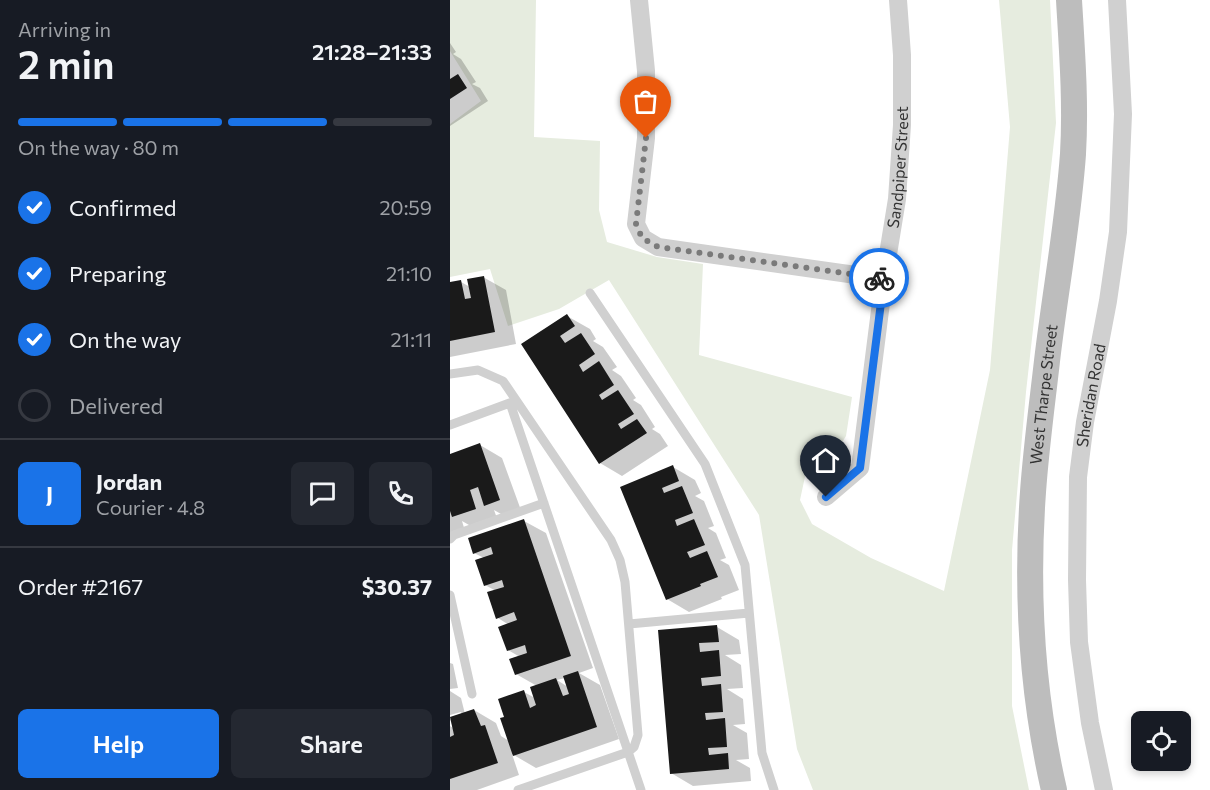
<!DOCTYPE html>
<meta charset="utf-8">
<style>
body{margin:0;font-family:Commissioner,sans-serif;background:#242831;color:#f1f3f6;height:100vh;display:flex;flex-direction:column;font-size:22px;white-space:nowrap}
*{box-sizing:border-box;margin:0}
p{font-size:20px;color:#9ea1a6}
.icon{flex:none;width:33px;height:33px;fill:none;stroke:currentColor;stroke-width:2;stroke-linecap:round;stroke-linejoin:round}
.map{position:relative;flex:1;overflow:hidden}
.panel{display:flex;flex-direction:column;background:#171b24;width:450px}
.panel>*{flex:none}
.fabs{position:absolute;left:681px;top:711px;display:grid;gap:12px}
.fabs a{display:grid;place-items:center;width:60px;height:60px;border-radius:9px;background:#171b24;box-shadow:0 3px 9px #0003;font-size:30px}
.pin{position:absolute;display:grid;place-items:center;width:51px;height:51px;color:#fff;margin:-62px -26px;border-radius:50% 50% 50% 0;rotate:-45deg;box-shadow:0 0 6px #0007}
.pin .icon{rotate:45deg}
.courier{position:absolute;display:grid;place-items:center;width:60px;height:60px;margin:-30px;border:4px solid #1a73e8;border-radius:50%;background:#fff;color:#222;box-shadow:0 2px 8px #0007}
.head em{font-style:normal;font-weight:600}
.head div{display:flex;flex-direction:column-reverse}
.head{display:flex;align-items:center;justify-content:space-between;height:102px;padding:0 18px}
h1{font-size:39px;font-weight:600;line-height:45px}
.bar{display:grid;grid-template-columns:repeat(4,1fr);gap:9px 6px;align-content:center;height:72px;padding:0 18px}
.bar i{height:8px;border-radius:4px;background:#363941}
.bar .selected{background:#1a73e8}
.bar p{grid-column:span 4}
.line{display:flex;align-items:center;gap:15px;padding:0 18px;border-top:2px solid #363941}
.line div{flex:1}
.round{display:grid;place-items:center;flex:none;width:63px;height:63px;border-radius:9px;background:#242831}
ol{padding:0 18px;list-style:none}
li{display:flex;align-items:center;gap:18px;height:66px}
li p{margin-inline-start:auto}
li .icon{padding:6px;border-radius:50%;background:#1a73e8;color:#fff;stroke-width:4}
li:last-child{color:#9ea1a6}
li i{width:33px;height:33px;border:3px solid #363941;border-radius:50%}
.primary-button{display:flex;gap:12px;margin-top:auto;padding:12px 18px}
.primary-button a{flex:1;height:69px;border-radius:9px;background:#1a73e8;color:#fff;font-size:24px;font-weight:600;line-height:69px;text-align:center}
.primary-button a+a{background:#242831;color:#f1f3f6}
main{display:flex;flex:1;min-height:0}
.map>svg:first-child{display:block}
.green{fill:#e6ecdf}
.shadow{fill:#0003;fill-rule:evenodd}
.building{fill:#1a1a1a}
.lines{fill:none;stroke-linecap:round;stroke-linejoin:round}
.lane{stroke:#d0d0d0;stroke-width:9}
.street{stroke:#d0d0d0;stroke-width:18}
.secondary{stroke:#bdbdbd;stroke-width:26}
.done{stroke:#7a7a7a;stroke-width:6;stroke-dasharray:0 10.8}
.route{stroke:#1a73e8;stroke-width:8}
.labels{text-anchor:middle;stroke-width:6;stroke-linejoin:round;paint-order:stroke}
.street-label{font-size:16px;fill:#333;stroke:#fff}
</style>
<main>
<section class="panel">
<div class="head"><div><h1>2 min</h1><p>Arriving in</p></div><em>21:28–21:33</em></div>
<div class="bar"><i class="selected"></i><i class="selected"></i><i class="selected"></i><i></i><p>On the way · 80 m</p></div>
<ol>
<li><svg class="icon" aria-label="check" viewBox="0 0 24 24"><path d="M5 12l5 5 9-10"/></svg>Confirmed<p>20:59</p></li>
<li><svg class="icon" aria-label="check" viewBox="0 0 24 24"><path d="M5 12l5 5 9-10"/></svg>Preparing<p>21:10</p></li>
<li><svg class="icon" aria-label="check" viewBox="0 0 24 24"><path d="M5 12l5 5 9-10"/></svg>On the way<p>21:11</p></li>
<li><i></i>Delivered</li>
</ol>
<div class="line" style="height:108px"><b class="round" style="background:#1a73e8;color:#fff">J</b><div><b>Jordan</b><p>Courier · 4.8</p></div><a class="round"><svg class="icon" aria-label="chat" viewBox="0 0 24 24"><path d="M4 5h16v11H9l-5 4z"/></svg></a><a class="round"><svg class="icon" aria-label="phone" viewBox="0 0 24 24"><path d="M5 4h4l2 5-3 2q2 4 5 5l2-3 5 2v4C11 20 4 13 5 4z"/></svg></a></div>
<div class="line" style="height:78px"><div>Order #2167</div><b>$30.37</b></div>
<div class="primary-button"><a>Help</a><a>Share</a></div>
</section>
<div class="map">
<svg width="760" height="790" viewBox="0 0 760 790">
<rect width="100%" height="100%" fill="#fff"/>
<path class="green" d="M 0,0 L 86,0 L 84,137 L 150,141 L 149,210 L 157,242 L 207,257 L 253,264 L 249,355 L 402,397 L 396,436 L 386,452 L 356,472 L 350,500 L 362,524 L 421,558 L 494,591 L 540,370 L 560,127 L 549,0 L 600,0 L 606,123 L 576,392 L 562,550 L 562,706 L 579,790 L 363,790 L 347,749 L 309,515 L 159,280 L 109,309 L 58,326 L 40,269 L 0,277 L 0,124 L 31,101 L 0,51 Z"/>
<path class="shadow" d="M 0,43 L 6,52 L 3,54 L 11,59 L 26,82 L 22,84 L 30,88 L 38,101 L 0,126 Z
M 33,277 L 56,290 L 66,344 L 0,357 L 0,284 L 11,282 L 20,287 Z
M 117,316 L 140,329 L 146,339 L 143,341 L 153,347 L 167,367 L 162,370 L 171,376 L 186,398 L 183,400 L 191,405 L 205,427 L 202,429 L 210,434 L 218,446 L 172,476 L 150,463 L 73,345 Z
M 30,445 L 52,458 L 72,513 L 58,518 L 44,510 L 48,521 L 26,529 L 12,521 L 15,531 L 0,537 L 0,456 Z
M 223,467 L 245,480 L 251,493 L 245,496 L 254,501 L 264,526 L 258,528 L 266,533 L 276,558 L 270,560 L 279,565 L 289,590 L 271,597 L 272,599 L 239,612 L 217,599 L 172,487 Z
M 74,521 L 96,533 L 143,668 L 129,673 L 150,685 L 169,739 L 86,768 L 62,754 L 69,775 L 27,790 L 0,790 L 0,726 L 3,728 L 0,719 L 12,715 L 11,712 L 0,715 L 0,691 L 11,698 L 15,714 L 24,710 L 46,723 L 51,736 L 59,741 L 56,718 L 74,692 L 85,698 L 87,686 L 66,674 L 70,657 L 58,650 L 59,625 L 48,618 L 46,591 L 35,585 L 34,558 L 24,553 ZM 115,678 L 118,687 L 107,680 Z
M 267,627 L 289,640 L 291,654 L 275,655 L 291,665 L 293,688 L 277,689 L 293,699 L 295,724 L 283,725 L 297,733 L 299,759 L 286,760 L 300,768 L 301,781 L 243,786 L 221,773 L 209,631 Z
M 0,663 L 3,664 L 8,688 L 0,689 Z"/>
<path class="building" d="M 8,74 L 17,88 L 0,99 L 0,79 Z
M 34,276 L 45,332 L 0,341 L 0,282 L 11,280 L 15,299 L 21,298 L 17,279 Z
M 117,314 L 125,326 L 110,336 L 115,343 L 131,333 L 145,354 L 129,365 L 133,372 L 149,361 L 164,385 L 149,395 L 152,400 L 168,390 L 184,414 L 168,424 L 171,429 L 187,419 L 197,433 L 149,464 L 71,344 Z
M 30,443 L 50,500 L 34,506 L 28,487 L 20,490 L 26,509 L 2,517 L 0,511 L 0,454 Z
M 223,465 L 229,481 L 212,488 L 214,493 L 232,486 L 243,513 L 225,520 L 227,526 L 244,519 L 255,545 L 237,552 L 240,558 L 257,551 L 268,577 L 250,584 L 251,586 L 216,600 L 170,487 Z
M 74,519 L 121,656 L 65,675 L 59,659 L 77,653 L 75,645 L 57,651 L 48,627 L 67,620 L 64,612 L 46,619 L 37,592 L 54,587 L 52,580 L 34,586 L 25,560 L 43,554 L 41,547 L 23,554 L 18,538 Z
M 267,625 L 269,642 L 249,643 L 250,652 L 269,650 L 271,676 L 251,678 L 252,686 L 271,684 L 273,712 L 255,713 L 256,720 L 275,718 L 277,747 L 258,748 L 259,755 L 278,753 L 279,769 L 220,774 L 208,630 Z
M 128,671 L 147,727 L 63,756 L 50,718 L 54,717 L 48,699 L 74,690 L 80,708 L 86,705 L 80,687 L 106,678 L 113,696 L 119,694 L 113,676 Z
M 24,709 L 31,726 L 35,725 L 48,763 L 0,779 L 0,737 L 4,735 L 0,717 Z"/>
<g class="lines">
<path class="lane" d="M 140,293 L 255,464 L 295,565 L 312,753 L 324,790
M 0,374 L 28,370 L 53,381 L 161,540 L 170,560 L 175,582 L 188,735 L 184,747 L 178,752 L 68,790
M 60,403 L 191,790
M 0,425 L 65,401
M 0,539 L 4,535 L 94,503
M 0,595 L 22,694
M 179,624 L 299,613"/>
<g class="street">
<path d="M 189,0 L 196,71 L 196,138 L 186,224 L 193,238 L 208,247 L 434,279"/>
<path id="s1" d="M 376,497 L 410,468 L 434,279 L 447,199 L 452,125 L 452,55 L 448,0"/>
<path id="s2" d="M 654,790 L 640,723 L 629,642 L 627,580 L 628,477 L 635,422 L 658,301 L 668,232 L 673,114 L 667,0"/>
</g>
<path class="secondary" id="s3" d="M 604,790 C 582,694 576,591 583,492 C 586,449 592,405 597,361 C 605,292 618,224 623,154 C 626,103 622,51 619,0"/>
</g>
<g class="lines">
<path class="done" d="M 196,138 L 186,224 L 192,238 L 208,247 L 429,278"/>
<path class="route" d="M 376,497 L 410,468 L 434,279 L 429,278"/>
</g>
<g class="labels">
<g class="street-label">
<text dy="6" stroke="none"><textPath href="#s1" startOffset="348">Sandpiper Street</textPath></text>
<text dy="6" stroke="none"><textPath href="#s3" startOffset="398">West Tharpe Street</textPath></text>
<text dy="6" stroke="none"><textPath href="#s2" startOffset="398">Sheridan Road</textPath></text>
</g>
</g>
</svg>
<div class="fabs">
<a><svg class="icon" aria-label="locate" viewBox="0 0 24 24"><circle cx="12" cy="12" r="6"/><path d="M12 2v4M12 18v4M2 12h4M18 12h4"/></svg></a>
</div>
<div class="pin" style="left:196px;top:138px;background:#ea580c"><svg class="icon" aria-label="bag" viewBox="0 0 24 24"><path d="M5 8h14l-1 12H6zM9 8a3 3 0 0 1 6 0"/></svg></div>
<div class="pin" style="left:376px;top:497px;background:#1f2937"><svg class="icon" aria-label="home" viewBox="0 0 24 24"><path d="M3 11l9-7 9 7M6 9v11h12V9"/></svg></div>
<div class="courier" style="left:429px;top:278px"><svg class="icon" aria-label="bike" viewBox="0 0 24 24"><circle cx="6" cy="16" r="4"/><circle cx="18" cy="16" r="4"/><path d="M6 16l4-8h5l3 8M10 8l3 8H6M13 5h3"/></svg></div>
</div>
</main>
